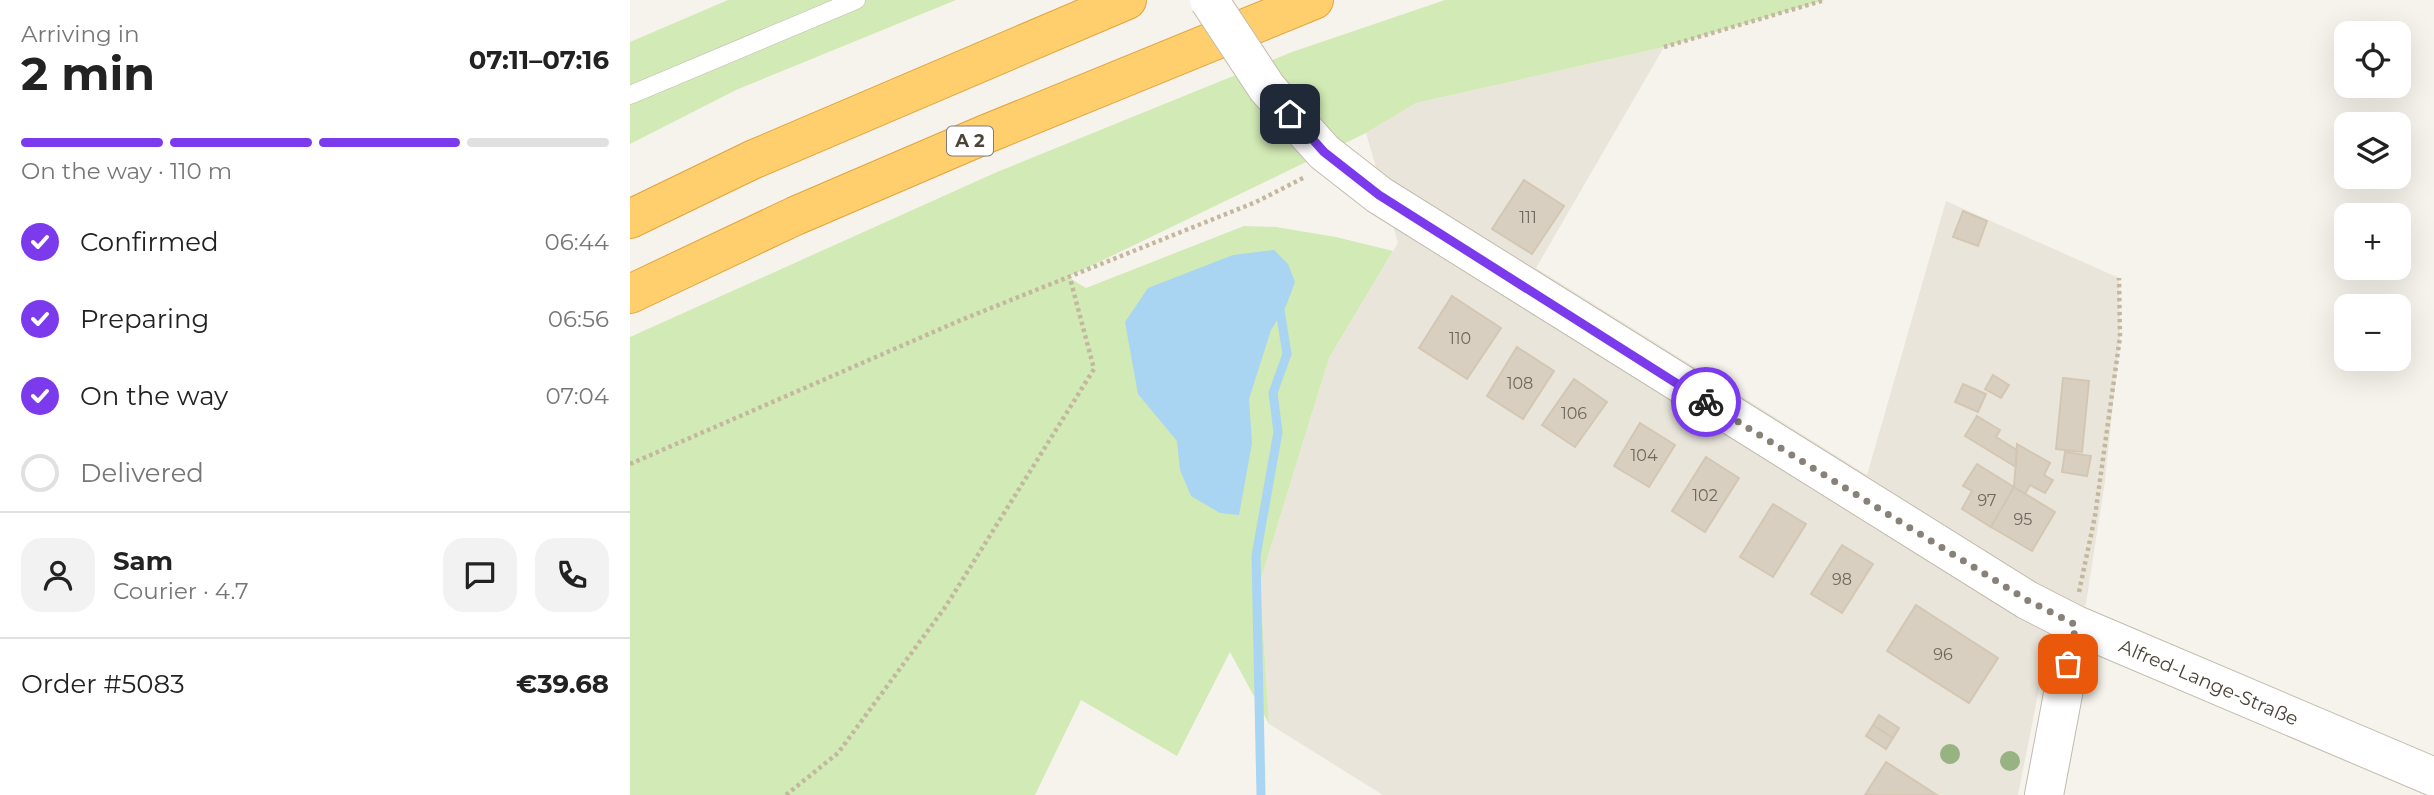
<!DOCTYPE html>
<meta charset="utf-8">
<style>
body{margin:0;font-family:Montserrat,sans-serif;background:#f2f2f2;color:#222;height:100vh;display:flex;flex-direction:column;font-size:26px;white-space:nowrap}
*{box-sizing:border-box;margin:0}
p{font-size:23px;color:#767676}
.icon{flex:none;width:38px;height:38px;fill:none;stroke:currentColor;stroke-width:2;stroke-linecap:round;stroke-linejoin:round}
.map{position:relative;flex:1;overflow:hidden}
.side{display:flex;flex-direction:column;background:#fff;width:630px}
.side>*{flex:none}
.buttons{position:absolute;left:1704px;top:21px;display:grid;gap:14px}
.buttons a{display:grid;place-items:center;width:77px;height:77px;border-radius:14px;background:#fff;box-shadow:0 7px 28px #0002;font-size:35px}
.pin{position:absolute;display:grid;place-items:center;width:60px;height:60px;color:#fff;margin:-30px;border-radius:14px;box-shadow:0 4px 10px #0006}
.courier{position:absolute;display:grid;place-items:center;width:70px;height:70px;margin:-35px;border:5px solid #7c3aed;border-radius:50%;background:#fff;color:#222;box-shadow:0 2px 9px #0007}
.summary em{font-style:normal;font-weight:700}
.summary div{display:flex;flex-direction:column-reverse}
.summary{display:flex;align-items:center;justify-content:space-between;height:119px;padding:0 21px}
h1{font-size:46px;font-weight:700;line-height:52px}
.bar{display:grid;grid-template-columns:repeat(4,1fr);gap:10px 7px;align-content:center;height:84px;padding:0 21px}
.bar i{height:9px;border-radius:5px;background:#e0e0e0}
.bar .current{background:#7c3aed}
.bar p{grid-column:span 4}
.line{display:flex;align-items:center;gap:18px;padding:0 21px;border-top:2px solid #e0e0e0}
.line div{flex:1}
.round{display:grid;place-items:center;flex:none;width:74px;height:74px;border-radius:21px;background:#f2f2f2}
ol{padding:0 21px;list-style:none}
li{display:flex;align-items:center;gap:21px;height:77px}
li p{margin-inline-start:auto}
li .icon{padding:7px;border-radius:50%;background:#7c3aed;color:#fff;stroke-width:4}
li:last-child{color:#767676}
li i{width:38px;height:38px;border:4px solid #e0e0e0;border-radius:50%}
main{display:flex;flex:1;min-height:0}
.map>svg:first-child{display:block}
.residential{fill:#eae5da}
.green{fill:#d2eab5}
.water{fill:#a9d4f2}
.lines{fill:none;stroke-linecap:round;stroke-linejoin:round}
.stream{stroke:#a9d4f2;stroke-width:9}
.building{fill:#d8cfc1;stroke:#d3c7b4;stroke-width:2}
.service-casing{stroke:#c2bbae;stroke-width:19}
.tertiary-casing{stroke:#c2bbae;stroke-width:40}
.motorway-casing{stroke:#e0a43c;stroke-width:40}
.path{stroke:#c4b79f;stroke-width:4.5;stroke-dasharray:3.5 3.5;stroke-linecap:butt}
.service{stroke:#fff;stroke-width:18}
.tertiary{stroke:#fff;stroke-width:38}
.motorway{stroke:#ffcf6e;stroke-width:38}
.tertiary-bridge-casing{stroke:#c2bbae;stroke-width:40;stroke-linecap:butt}
.tertiary-bridge{stroke:#fff;stroke-width:38}
.tree{fill:#97b381}
.done{stroke:#878178;stroke-width:7;stroke-dasharray:0 12.6}
.route{stroke:#7c3aed;stroke-width:9}
.labels{text-anchor:middle;stroke-width:5;stroke-linejoin:round;paint-order:stroke}
.number-label{font-size:16px;fill:#6e675b}
.shield{fill:#fff;stroke:#817c74;stroke-width:2}
.shield-label{font-size:18px;font-weight:bold;fill:#4b4439}
.street-label{font-size:19px;fill:#4b4439;stroke:#fff}
</style>
<main>
<section class="side">
<div class="summary"><div><h1>2 min</h1><p>Arriving in</p></div><em>07:11–07:16</em></div>
<div class="bar"><i class="current"></i><i class="current"></i><i class="current"></i><i></i><p>On the way · 110 m</p></div>
<ol>
<li><svg class="icon" aria-label="check" viewBox="0 0 24 24"><path d="M5 12l5 5 9-10"/></svg>Confirmed<p>06:44</p></li>
<li><svg class="icon" aria-label="check" viewBox="0 0 24 24"><path d="M5 12l5 5 9-10"/></svg>Preparing<p>06:56</p></li>
<li><svg class="icon" aria-label="check" viewBox="0 0 24 24"><path d="M5 12l5 5 9-10"/></svg>On the way<p>07:04</p></li>
<li><i></i>Delivered</li>
</ol>
<div class="line" style="height:126px"><a class="round"><svg class="icon" aria-label="person" viewBox="0 0 24 24"><circle cx="12" cy="8" r="4"/><path d="M4 21q1-7 8-7t8 7"/></svg></a><div><b>Sam</b><p>Courier · 4.7</p></div><a class="round"><svg class="icon" aria-label="chat" viewBox="0 0 24 24"><path d="M4 5h16v11H9l-5 4z"/></svg></a><a class="round"><svg class="icon" aria-label="phone" viewBox="0 0 24 24"><path d="M5 4h4l2 5-3 2q2 4 5 5l2-3 5 2v4C11 20 4 13 5 4z"/></svg></a></div>
<div class="line" style="height:91px"><div>Order #5083</div><b>€39.68</b></div>
</section>
<div class="map">
<svg width="1804" height="795" viewBox="0 0 1804 795">
<rect width="100%" height="100%" fill="#f6f3ec"/>
<path class="residential" d="M 1034,47 L 906,268 L 1237,475 L 1316,201 L 1489,278 L 1490,337 L 1475,481 L 1456,603 L 1446,625 L 1415,659 L 1388,795 L 753,795 L 639,724 L 630,582 L 699,358 L 768,243 L 736,133 L 786,103 Z"/>
<path class="green" d="M 98,0 L 326,0 L 106,90 L 0,144 L 0,42 Z
M 815,0 L 1195,0 L 1034,47 L 786,103 L 736,133 L 438,277 L 456,288 L 614,226 L 646,227 L 706,237 L 763,251 L 699,358 L 630,582 L 639,724 L 600,652 L 547,756 L 451,700 L 405,795 L 0,795 L 0,337 L 367,172 L 662,52 Z"/>
<path class="water" d="M 644,250 L 658,264 L 665,282 L 656,306 L 641,330 L 619,399 L 622,443 L 609,515 L 590,513 L 561,496 L 550,470 L 547,441 L 508,394 L 495,322 L 518,288 L 603,255 Z"/>
<g class="lines">
<path class="stream" d="M 631,795 L 626,556 L 648,432 L 643,393 L 657,354 L 649,304"/>
</g>
<path class="building" d="M 894,180 L 934,206 L 902,254 L 862,229 Z
M 1333,211 L 1357,221 L 1348,246 L 1323,237 Z
M 822,296 L 871,328 L 837,379 L 789,348 Z
M 887,347 L 924,371 L 893,419 L 857,396 Z
M 1363,375 L 1379,385 L 1371,398 L 1355,389 Z
M 1433,378 L 1459,381 L 1452,452 L 1426,449 Z
M 944,379 L 977,402 L 945,447 L 912,425 Z
M 1333,384 L 1356,394 L 1348,412 L 1325,402 Z
M 1347,416 L 1370,430 L 1366,437 L 1387,450 L 1386,467 L 1335,436 Z
M 1010,423 L 1045,445 L 1019,487 L 984,466 Z
M 1387,444 L 1420,463 L 1414,475 L 1423,480 L 1415,493 L 1400,485 L 1395,494 L 1384,487 Z
M 1435,452 L 1461,456 L 1457,476 L 1432,472 Z
M 1076,457 L 1109,478 L 1075,532 L 1042,511 Z
M 1347,464 L 1384,487 L 1361,527 L 1332,509 L 1342,491 L 1333,486 Z
M 1384,487 L 1425,512 L 1402,551 L 1361,527 Z
M 1143,504 L 1176,524 L 1143,577 L 1110,557 Z
M 1212,545 L 1243,564 L 1212,613 L 1181,594 Z
M 1286,605 L 1368,658 L 1339,703 L 1257,651 Z
M 1249,715 L 1269,728 L 1263,738 L 1243,725 Z
M 1243,725 L 1263,738 L 1256,749 L 1236,736 Z
M 1256,762 L 1307,795 L 1235,795 Z"/>
<g class="lines">
<g class="service-casing">
<path id="service" d="M 0,95 L 226,0"/>
</g>
<g class="tertiary-casing">
<path id="tertiary" d="M 660,114 L 694,152 L 749,195 L 1397,600 L 1446,625 L 1804,777
M 1414,795 L 1446,625"/>
</g>
<g class="motorway-casing">
<path id="motorway" d="M 0,219 L 122,160 L 497,0
M 0,294 L 165,216 L 356,134 L 684,0"/>
</g>
<path class="path" d="M 1034,47 L 1195,0
M 0,464 L 331,320 L 626,202 L 675,177
M 1449,592 L 1465,516 L 1490,337 L 1489,278
M 156,795 L 208,753 L 316,606 L 464,369 L 440,278"/>
<use href="#service" class="service"/>
<use href="#tertiary" class="tertiary"/>
<use href="#motorway" class="motorway"/>
<g class="tertiary-bridge-casing">
<path id="tertiary-bridge" d="M 579,0 L 637,88 L 660,114"/>
</g>
<use href="#tertiary-bridge" class="tertiary-bridge"/>
</g>
<g class="tree">
<circle cx="1320" cy="754" r="10"/>
<circle cx="1380" cy="761" r="10"/>
</g>
<g class="lines">
<path class="done" d="M 1076,402 L 1397,600 L 1446,625 L 1438,664"/>
<path class="route" d="M 660,114 L 694,152 L 749,195 L 1076,402"/>
</g>
<g class="labels">
<g class="number-label">
<text x="898" y="223">111</text>
<text x="830" y="344">110</text>
<text x="890" y="389">108</text>
<text x="944" y="419">106</text>
<text x="1014" y="461">104</text>
<text x="1075" y="501">102</text>
<text x="1357" y="506">97</text>
<text x="1393" y="525">95</text>
<text x="1212" y="585">98</text>
<text x="1313" y="660">96</text>
</g>
<rect class="shield" x="317" y="126.5" width="46" height="29" rx="5"/>
<g class="shield-label">
<text x="340" y="147">A 2</text>
</g>
<g class="street-label">
<text transform="translate(1579 682) rotate(23)" y="7">Alfred-Lange-Straße</text>
</g>
</g>
</svg>
<div class="buttons">
<a><svg class="icon" aria-label="locate" viewBox="0 0 24 24"><circle cx="12" cy="12" r="6"/><path d="M12 2v4M12 18v4M2 12h4M18 12h4"/></svg></a>
<a><svg class="icon" aria-label="layers" viewBox="0 0 24 24"><path d="M12 4l9 5-9 5-9-5zM3 14l9 5 9-5"/></svg></a>
<a>+</a>
<a>−</a>
</div>
<div class="pin" style="left:1438px;top:664px;background:#ea580c"><svg class="icon" aria-label="bag" viewBox="0 0 24 24"><path d="M5 8h14l-1 12H6zM9 8a3 3 0 0 1 6 0"/></svg></div>
<div class="pin" style="left:660px;top:114px;background:#1f2937"><svg class="icon" aria-label="home" viewBox="0 0 24 24"><path d="M3 11l9-7 9 7M6 9v11h12V9"/></svg></div>
<div class="courier" style="left:1076px;top:402px"><svg class="icon" aria-label="bike" viewBox="0 0 24 24"><circle cx="6" cy="16" r="4"/><circle cx="18" cy="16" r="4"/><path d="M6 16l4-8h5l3 8M10 8l3 8H6M13 5h3"/></svg></div>
</div>
</main>
